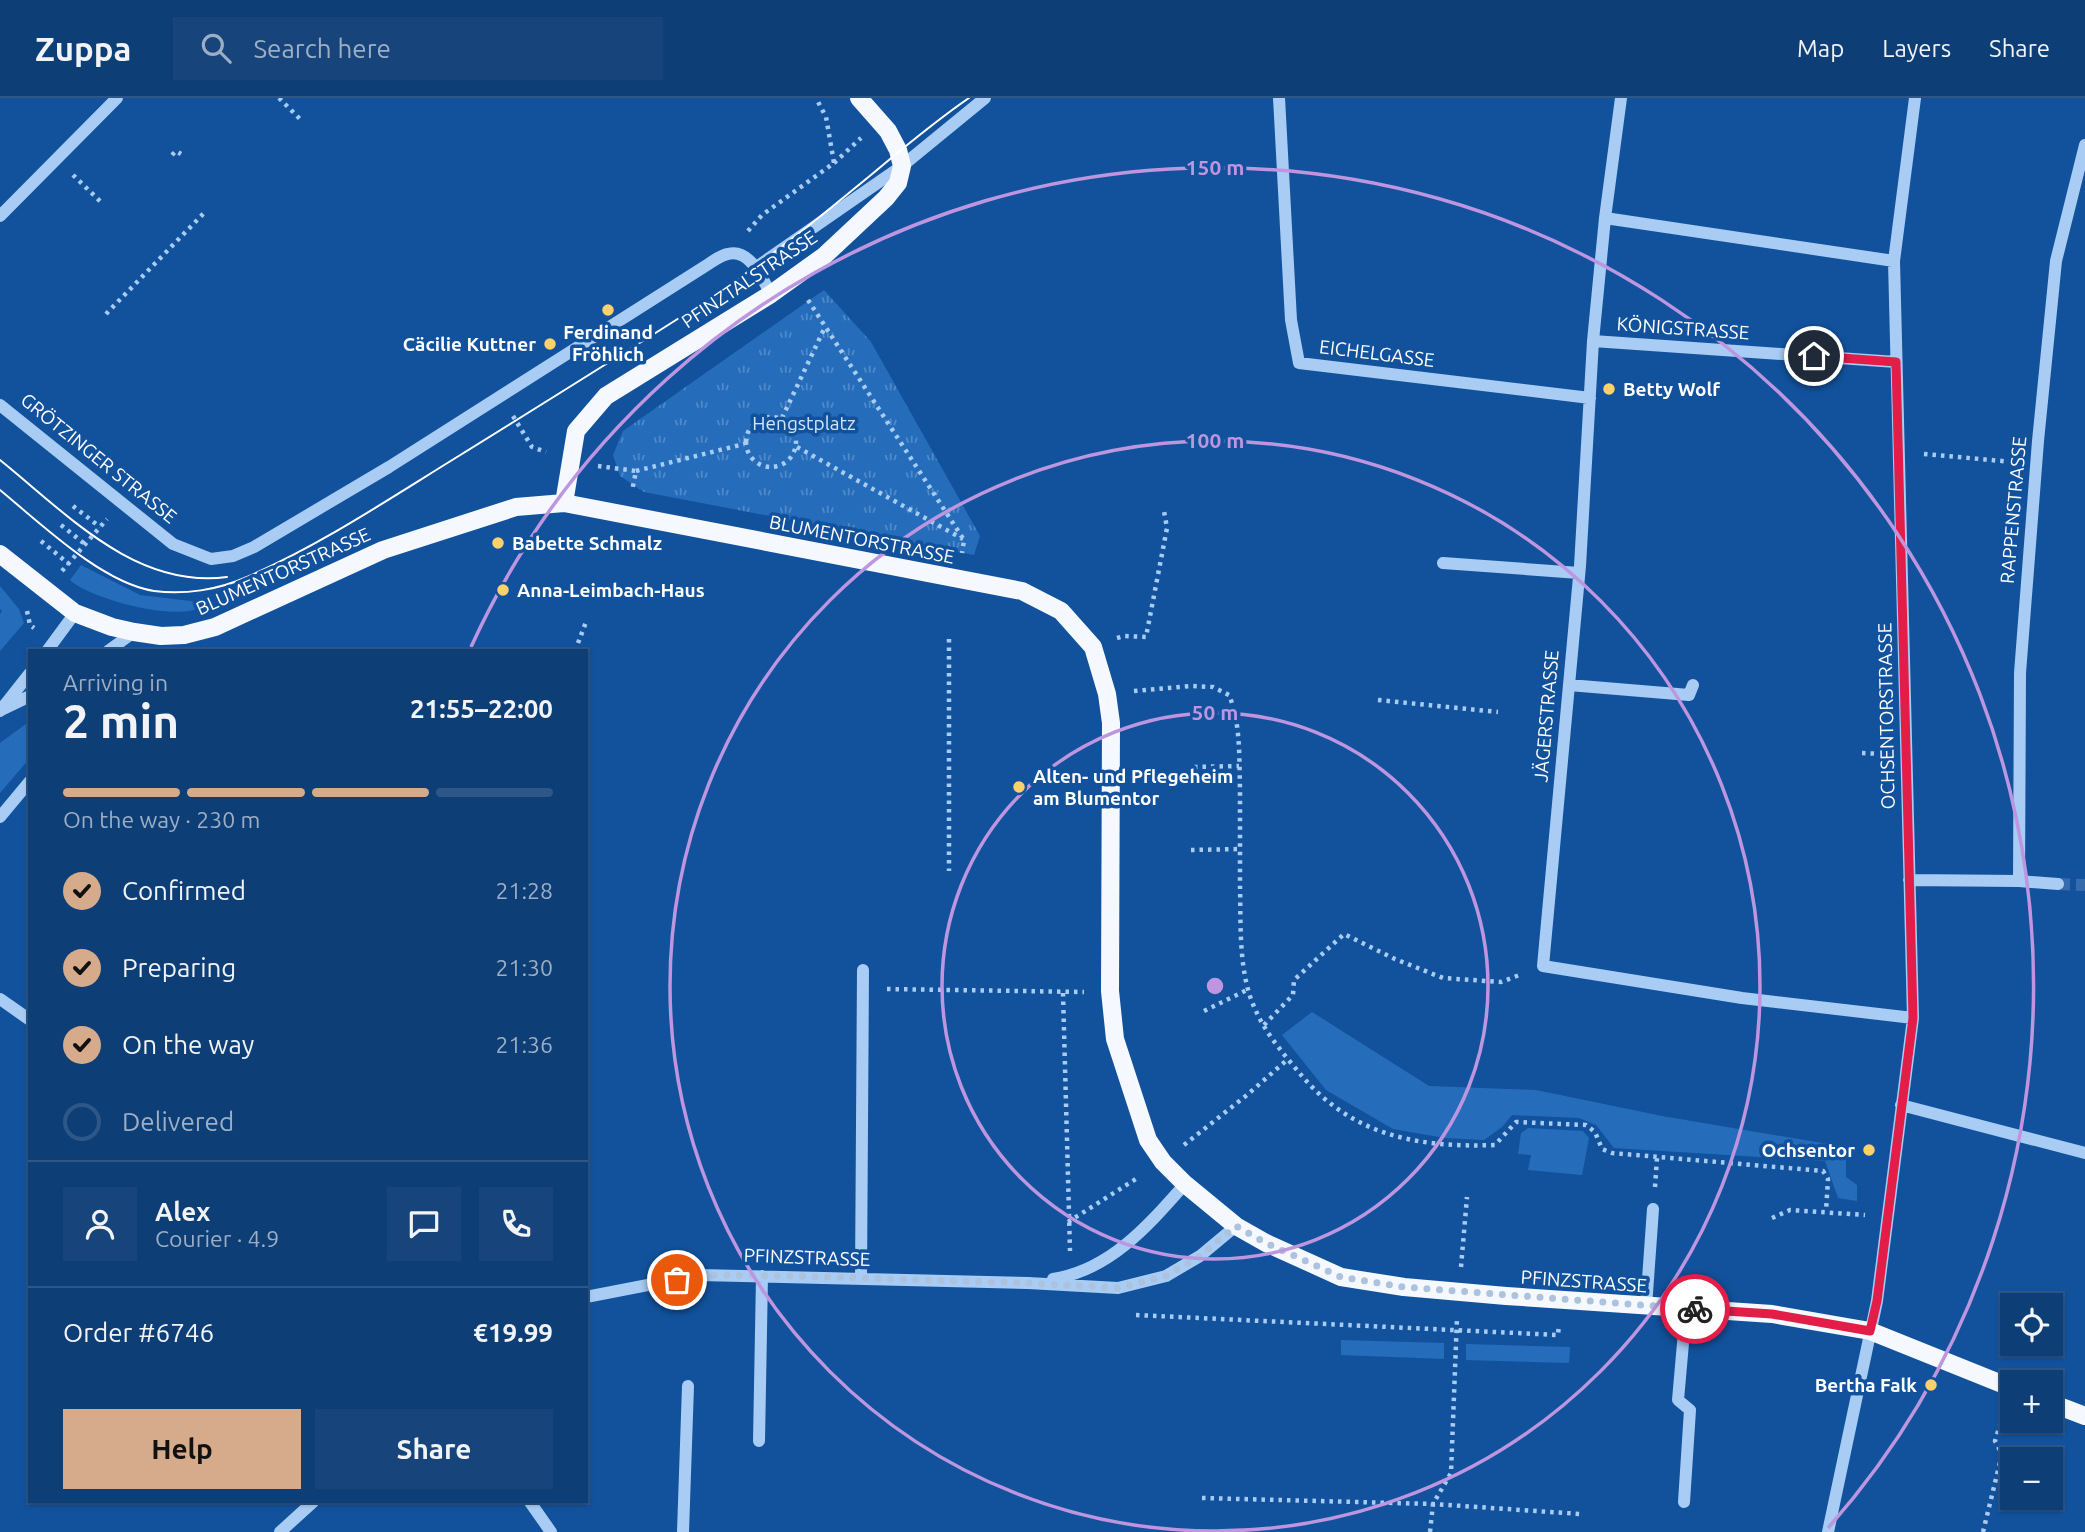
<!DOCTYPE html>
<meta charset="utf-8">
<style>
body{margin:0;font-family:Ubuntu,sans-serif;background:#17457b;color:#f1f3f6;height:100vh;display:flex;flex-direction:column;font-size:26px;white-space:nowrap}
*{box-sizing:border-box;margin:0}
p{font-size:23px;color:#9baec5}
.icon{flex:none;width:38px;height:38px;fill:none;stroke:currentColor;stroke-width:2;stroke-linecap:round;stroke-linejoin:round}
.map{position:relative;flex:1;overflow:hidden}
.side{position:absolute;left:28px;top:551px;width:560px;height:854px;display:flex;flex-direction:column;background:#0e3e76;border-radius:0px;box-shadow:0 2px 5px #0004,0 0 0 2px #2e5788}
.side>*{flex:none}
.buttons{position:absolute;left:2000px;top:1195px;display:grid;gap:14px}
.buttons a{display:grid;place-items:center;width:63px;height:63px;border-radius:0px;background:#0e3e76;box-shadow:0 2px 5px #0004,0 0 0 2px #2e5788;font-size:35px}
.pin{position:absolute;display:grid;place-items:center;width:60px;height:60px;color:#fff;margin:-30px;border:4px solid #fff;border-radius:50%;box-shadow:0 2px 7px #0007}
.courier{position:absolute;display:grid;place-items:center;width:70px;height:70px;margin:-35px;border:5px solid #e11d48;border-radius:50%;background:#fff;color:#222;box-shadow:0 2px 9px #0007}
.headline em{font-style:normal;font-weight:600}
.headline div{display:flex;flex-direction:column-reverse}
.headline{display:flex;align-items:center;justify-content:space-between;height:119px;padding:0 35px}
h1{font-size:46px;font-weight:600;line-height:52px}
.bar{display:grid;grid-template-columns:repeat(4,1fr);gap:10px 7px;align-content:center;height:84px;padding:0 35px}
.bar i{height:9px;border-radius:5px;background:#2e5788}
.bar .current{background:#d6ab8b}
.bar p{grid-column:span 4}
.line{display:flex;align-items:center;gap:18px;padding:0 35px;border-top:2px solid #2e5788}
.line div{flex:1}
.round{display:grid;place-items:center;flex:none;width:74px;height:74px;border-radius:0px;background:#17457b}
ol{padding:0 35px;list-style:none}
li{display:flex;align-items:center;gap:21px;height:77px}
li p{margin-inline-start:auto}
li .icon{padding:7px;border-radius:50%;background:#d6ab8b;color:#111;stroke-width:4}
li:last-child{color:#9baec5}
li i{width:38px;height:38px;border:4px solid #2e5788;border-radius:50%}
.action{display:flex;gap:14px;margin-top:auto;padding:14px 35px}
.action a{flex:1;height:80px;border-radius:0px;background:#d6ab8b;color:#111;font-size:28px;font-weight:600;line-height:80px;text-align:center}
.action a+a{background:#17457b;color:#f1f3f6}
header{display:flex;align-items:center;gap:42px;box-sizing:border-box;height:98px;padding:0 35px;background:#0e3e76;border-bottom:2px solid #2e5788}
header strong{font-size:33px}
nav{display:flex;gap:38px;margin-inline-start:auto;font-size:24px}
.search{width:490px;height:63px;background:#17457b;display:flex;align-items:center;gap:18px;box-sizing:border-box;padding:0 24px;border-radius:0px;color:#9baec5;font-size:26px}
.map>svg:first-child{display:block}
.grass{fill:#256dbb}
.park{fill:url(#park-tufts)}
.lines{fill:none;stroke-linecap:round;stroke-linejoin:round}
.minor-tunnel{stroke:#366cac;stroke-width:12;stroke-dasharray:12 6;stroke-linecap:butt}
.path{stroke:#a8ccf4;stroke-width:4.5;stroke-dasharray:3.5 5;stroke-linecap:butt}
.minor{stroke:#a8ccf4;stroke-width:12}
.major{stroke:#f5f9ff;stroke-width:18}
.tram{stroke:#fff;stroke-width:2}
.done{stroke:#acc2dd;stroke-width:7;stroke-dasharray:0 12.6}
.route{stroke:#e11d48;stroke-width:9}
.ring{fill:none;stroke:#bd96df;stroke-width:3.5}
.poi-dot{fill:#ffd16b;stroke:#12529d;stroke-width:2.5}
.labels{text-anchor:middle;stroke-width:7;stroke-linejoin:round;paint-order:stroke}
.street-label{font-size:19px;fill:#fff;stroke:#12529d}
.poi-label{font-size:19px;font-weight:bold;fill:#fff;stroke:#12529d;text-anchor:start}
.park-label{font-size:19px;fill:#d1e6fe;stroke:#12529d}
.centre{fill:#bd96df;stroke:#12529d;stroke-width:3.5}
.ring-label{font-size:21px;text-anchor:middle;font-weight:bold;fill:#bd96df;stroke:#12529d;stroke-width:7;stroke-linejoin:round;paint-order:stroke}
</style>
<header>
<strong>Zuppa</strong>
<div class="search"><svg class="icon" aria-label="search" viewBox="0 0 24 24"><circle cx="10" cy="10" r="6"/><path d="M15 15l6 6"/></svg>Search here</div>
<nav><a>Map</a><a>Layers</a><a>Share</a></nav>
</header>
<div class="map">
<svg width="2085" height="1434" viewBox="0 0 2085 1434">
<defs>
<pattern id="park-tufts" width="24" height="20" patternUnits="userSpaceOnUse" patternTransform="scale(1.75)"><rect width="24" height="20" fill="#256dbb"/><path d="M3 7l-1-3M5 7V3M7 7l1-3M15 17l-1-3M17 17v-4M19 17l1-3" fill="none" stroke="#518ac9"/></pattern>
</defs>
<rect width="100%" height="100%" fill="#12529d"/>
<path class="grass" d="M 81,467 L 140,497 L 199,504 L 204,507 C 182,526 90,501 70,482 Z
M 0,488 L 19,511 L 24,525 L 0,553 L 0,516 L 2,513 L 0,511 Z
M 30,623 L 30,660 L 0,695 L 0,645 Z
M 1312,914 L 1429,988 L 1536,992 L 1662,1018 L 1846,1049 L 1846,1079 L 1857,1087 L 1857,1103 L 1838,1100 L 1825,1063 L 1614,1050 L 1596,1027 L 1579,1020 L 1512,1017 L 1502,1029 L 1484,1042 L 1445,1040 L 1393,1031 L 1326,992 L 1282,937 Z
M 1528,1030 L 1583,1033 L 1589,1040 L 1582,1077 L 1528,1072 L 1531,1057 L 1518,1056 L 1521,1035 Z
M 1341,1242 L 1444,1245 L 1444,1261 L 1341,1257 Z
M 1466,1246 L 1570,1249 L 1569,1265 L 1466,1262 Z"/>
<path class="park" d="M 824,192 L 871,244 L 980,438 L 974,457 L 644,394 L 620,378 L 613,357 L 623,333 Z"/>
<g class="lines">
<path class="minor-tunnel" d="M 2058,786 L 2085,787"/>
<path class="path" d="M 279,0 L 301,22
M 172,57 L 176,53 L 181,56
M 834,65 L 861,40
M 73,77 L 103,106
M 748,133 L 762,117 L 834,65 L 826,19 L 816,0
M 808,202 L 964,442 L 962,455
M 106,216 L 204,115
M 513,318 L 532,349 L 546,354
M746 344a25 25 0 1 1 50 0a25 25 0 1 1-50 0Z
M 782,320 L 825,229
M 797,349 L 963,441
M 1924,356 L 2013,364
M 598,368 L 636,373 L 632,393
M 636,373 L 744,346
M 73,408 L 100,429
M 61,427 L 86,447
M 41,443 L 69,466
M 62,473 L 107,421
M 27,513 L 30,527 L 34,530
M 1117,540 L 1124,538 L 1146,539 L 1167,430 L 1164,413
M 949,541 L 949,773
M 575,553 L 586,524
M 1134,593 L 1191,588 L 1213,589 L 1229,597 C 1241,626 1239,661 1240,692 C 1240,724 1240,756 1240,788 C 1241,828 1238,876 1256,913 C 1266,936 1286,959 1302,978 C 1353,1038 1419,1050 1495,1047 L 1516,1024 L 1586,1027 L 1595,1034 L 1602,1051 L 1612,1055 L 1823,1073 L 1828,1081 L 1826,1113
M 1378,602 L 1498,614
M 1862,655 L 1882,656
M 1194,669 L 1239,668
M 1191,752 L 1240,751
M 887,891 L 1084,894
M 1063,895 L 1070,1153
M 1204,913 L 1247,892
M 1264,927 L 1293,897 L 1294,882 L 1344,836 L 1395,861 L 1443,880 L 1501,884 L 1522,876
M 1184,1047 L 1247,997 L 1288,961
M 1655,1089 L 1657,1060
M 1772,1120 L 1790,1112 L 1865,1117
M 1068,1124 L 1139,1079
M 1461,1169 L 1467,1099
M 1136,1217 L 1558,1237 L 1559,1226
M 1202,1400 L 1433,1406 L 1580,1416
M 1430,1434 L 1433,1406 L 1451,1375 L 1457,1220
M 1983,1434 L 2002,1356 L 1995,1343 L 2004,1315"/>
<path class="minor" d="M 1279,0 L 1291,222 L 1299,265 L 1590,300
M 1621,0 L 1605,120 L 1593,243 L 1580,468 L 1543,868 L 1742,900 L 1913,920
M 0,118 L 117,0
M 1605,120 L 1894,163
M 755,170 L 902,68 L 985,0
M 1593,243 L 1896,264
M 0,307 L 173,446 L 211,461 L 233,458 L 254,449 L 389,369 L 707,167 C 713,163 721,157 728,156 C 750,150 762,181 771,196
M 1443,465 L 1579,475
M 47,553 L 75,515
M 108,553 L 134,534
M 1569,587 L 1689,597 L 1693,587
M 3,611 L 30,598
M 0,613 L 30,575
M 0,719 L 30,683
M 1909,782 L 2019,783 L 2020,575 L 2038,343 L 2056,163 L 2085,47
M 2019,783 L 2058,786
M 0,901 L 30,922
M 1901,1007 L 2085,1055
M 861,1181 L 863,872
M 1053,1181 C 1110,1172 1148,1128 1185,1086
M 586,1199 L 699,1177 L 1028,1185 L 1118,1190 L 1166,1178 L 1200,1158 L 1236,1128
M 1646,1209 L 1653,1111
M 759,1343 L 762,1178
M 530,1404 L 551,1434
M 1684,1404 L 1690,1312 L 1678,1302 L 1686,1211
M 280,1434 L 313,1404
M 683,1434 L 688,1288
M 1828,1434 L 1877,1203 L 1913,920 L 1894,163 L 1915,0"/>
<path class="major" d="M 564,405 L 576,333 L 606,298 L 771,196 L 824,158 L 886,100 L 898,85 L 902,68 L 898,52 L 888,33 L 859,0
M 0,456 L 75,515 L 112,529 L 134,534 L 161,538 L 184,537 L 215,529 L 383,452 L 516,409 L 564,405 L 1022,493 L 1061,513 L 1093,549 L 1107,596 L 1111,625 L 1110,893 L 1115,941 L 1148,1042 L 1163,1064 L 1185,1086 L 1236,1128 L 1266,1145 L 1341,1179 L 1404,1189 L 1506,1198 L 1772,1216 L 1870,1233 L 2012,1290
M 2051,1305 L 2085,1318"/>
<path class="tram" d="M 0,362 C 66,415 135,491 227,479
M 0,392 C 40,425 102,485 154,493 C 184,497 218,492 247,479 C 318,448 383,405 449,364 C 536,310 623,256 709,201 C 760,167 808,129 855,90 C 893,59 928,28 969,0"/>
</g>
<g class="lines">
<path class="done" d="M 677,1182 L 699,1177 L 791,1178 L 1028,1185 L 1118,1190 L 1166,1178 L 1200,1158 L 1236,1128 L 1266,1145 L 1341,1179 L 1404,1189 L 1695,1211"/>
<path class="route" d="M 1695,1211 L 1772,1216 L 1870,1233 L 1877,1203 L 1913,920 L 1896,264 L 1814,258"/>
</g>
<g class="ring">
<circle cx="1215" cy="888" r="273"/>
<circle cx="1215" cy="888" r="545"/>
<path d="M471 549A818 818 0 1 1 1828 1430"/>
</g>
<g class="poi-dot">
<circle cx="608" cy="212" r="7"/>
<circle cx="550" cy="246" r="7"/>
<circle cx="1609" cy="291" r="7"/>
<circle cx="498" cy="445" r="7"/>
<circle cx="503" cy="492" r="7"/>
<circle cx="1019" cy="689" r="7"/>
<circle cx="1869" cy="1052" r="7"/>
<circle cx="1931" cy="1287" r="7"/>
</g>
<g class="labels">
<g class="street-label">
<text transform="translate(749 181) rotate(-34)" y="7">PFINZTALSTRASSE</text>
<text transform="translate(1683 230) rotate(4)" y="7">KÖNIGSTRASSE</text>
<text transform="translate(1377 255) rotate(7)" y="7">EICHELGASSE</text>
<text transform="translate(99 360) rotate(39)" y="7">GRÖTZINGER STRASSE</text>
<text transform="translate(2013 412) rotate(-85)" y="7">RAPPENSTRASSE</text>
<text transform="translate(862 441) rotate(11)" y="7">BLUMENTORSTRASSE</text>
<text transform="translate(283 473) rotate(-24)" y="7">BLUMENTORSTRASSE</text>
<text transform="translate(1546 618) rotate(-85)" y="7">JÄGERSTRASSE</text>
<text transform="translate(1886 618) rotate(-91)" y="7">OCHSENTORSTRASSE</text>
<text transform="translate(807 1159) rotate(2)" y="7">PFINZSTRASSE</text>
<text transform="translate(1584 1183) rotate(4)" y="7">PFINZSTRASSE</text>
</g>
<g class="poi-label">
<text x="608" y="241" text-anchor="middle">Ferdinand<tspan x="608" dy="22">Fröhlich</tspan></text>
<text x="536" y="253" text-anchor="end">Cäcilie Kuttner</text>
<text x="1623" y="298">Betty Wolf</text>
<text x="512" y="452">Babette Schmalz</text>
<text x="517" y="499">Anna-Leimbach-Haus</text>
<text x="1033" y="685">Alten- und Pflegeheim<tspan x="1033" dy="22">am Blumentor</tspan></text>
<text x="1855" y="1059" text-anchor="end">Ochsentor</text>
<text x="1917" y="1294" text-anchor="end">Bertha Falk</text>
</g>
<g class="park-label">
<text x="804" y="332">Hengstplatz</text>
</g>
</g>
<circle cx="1215" cy="888" r="10" class="centre"/>
<g class="ring-label">
<text x="1215" y="77">150 m</text>
<text x="1215" y="350">100 m</text>
<text x="1215" y="622">50 m</text>
</g>
</svg>
<div class="buttons">
<a><svg class="icon" aria-label="locate" viewBox="0 0 24 24"><circle cx="12" cy="12" r="6"/><path d="M12 2v4M12 18v4M2 12h4M18 12h4"/></svg></a>
<a>+</a>
<a>−</a>
</div>
<div class="pin" style="left:677px;top:1182px;background:#ea580c"><svg class="icon" aria-label="bag" viewBox="0 0 24 24"><path d="M5 8h14l-1 12H6zM9 8a3 3 0 0 1 6 0"/></svg></div>
<div class="pin" style="left:1814px;top:258px;background:#1f2937"><svg class="icon" aria-label="home" viewBox="0 0 24 24"><path d="M3 11l9-7 9 7M6 9v11h12V9"/></svg></div>
<div class="courier" style="left:1695px;top:1211px"><svg class="icon" aria-label="bike" viewBox="0 0 24 24"><circle cx="6" cy="16" r="4"/><circle cx="18" cy="16" r="4"/><path d="M6 16l4-8h5l3 8M10 8l3 8H6M13 5h3"/></svg></div>
<section class="side">
<div class="headline"><div><h1>2 min</h1><p>Arriving in</p></div><em>21:55–22:00</em></div>
<div class="bar"><i class="current"></i><i class="current"></i><i class="current"></i><i></i><p>On the way · 230 m</p></div>
<ol>
<li><svg class="icon" aria-label="check" viewBox="0 0 24 24"><path d="M5 12l5 5 9-10"/></svg>Confirmed<p>21:28</p></li>
<li><svg class="icon" aria-label="check" viewBox="0 0 24 24"><path d="M5 12l5 5 9-10"/></svg>Preparing<p>21:30</p></li>
<li><svg class="icon" aria-label="check" viewBox="0 0 24 24"><path d="M5 12l5 5 9-10"/></svg>On the way<p>21:36</p></li>
<li><i></i>Delivered</li>
</ol>
<div class="line" style="height:126px"><a class="round"><svg class="icon" aria-label="person" viewBox="0 0 24 24"><circle cx="12" cy="8" r="4"/><path d="M4 21q1-7 8-7t8 7"/></svg></a><div><b>Alex</b><p>Courier · 4.9</p></div><a class="round"><svg class="icon" aria-label="chat" viewBox="0 0 24 24"><path d="M4 5h16v11H9l-5 4z"/></svg></a><a class="round"><svg class="icon" aria-label="phone" viewBox="0 0 24 24"><path d="M5 4h4l2 5-3 2q2 4 5 5l2-3 5 2v4C11 20 4 13 5 4z"/></svg></a></div>
<div class="line" style="height:91px"><div>Order #6746</div><b>€19.99</b></div>
<div class="action"><a>Help</a><a>Share</a></div>
</section>
</div>
